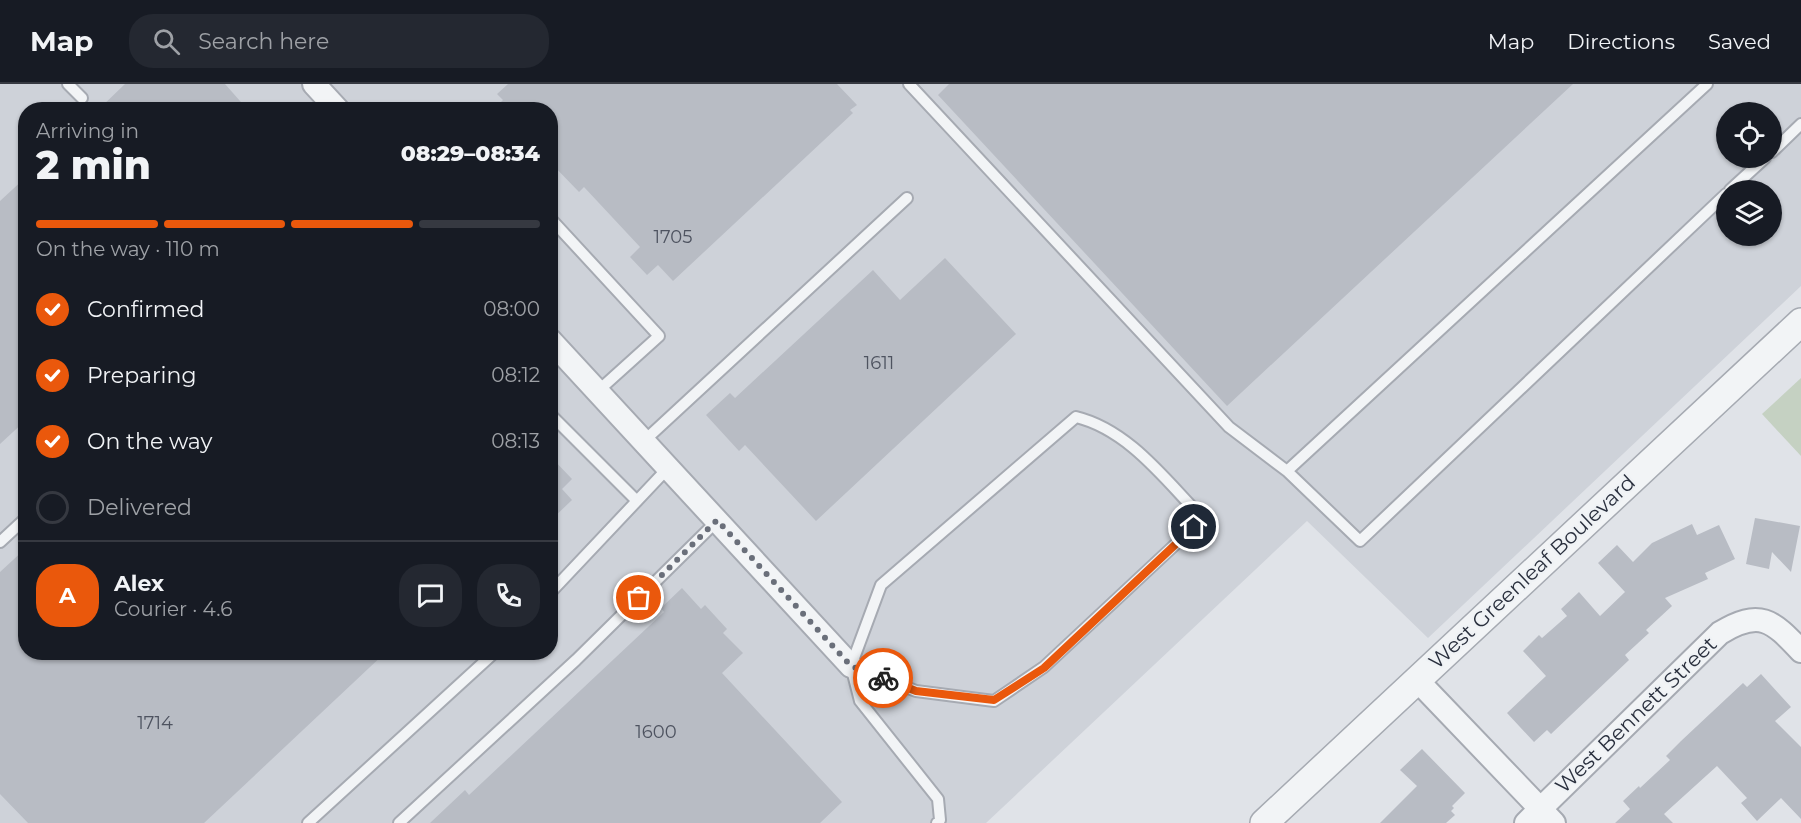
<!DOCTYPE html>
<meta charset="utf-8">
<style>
body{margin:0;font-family:Montserrat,sans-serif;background:#242831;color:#f1f3f6;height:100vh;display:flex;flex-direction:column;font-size:22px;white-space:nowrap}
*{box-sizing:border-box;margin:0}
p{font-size:20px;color:#9ea1a6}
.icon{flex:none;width:33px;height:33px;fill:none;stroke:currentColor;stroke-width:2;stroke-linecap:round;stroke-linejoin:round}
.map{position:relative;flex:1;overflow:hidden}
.sheet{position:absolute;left:18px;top:18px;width:540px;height:558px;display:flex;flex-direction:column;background:#171b24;border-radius:24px;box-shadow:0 2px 4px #0004}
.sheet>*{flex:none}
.buttons{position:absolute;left:1716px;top:18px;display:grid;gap:12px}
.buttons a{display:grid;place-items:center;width:66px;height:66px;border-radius:50%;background:#171b24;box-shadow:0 2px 4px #0004;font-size:30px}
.pin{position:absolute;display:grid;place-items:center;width:51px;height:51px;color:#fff;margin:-26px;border:3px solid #fff;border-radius:50%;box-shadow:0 2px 6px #0007}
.courier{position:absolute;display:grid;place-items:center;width:60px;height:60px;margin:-30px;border:4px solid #ea580c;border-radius:50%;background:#fff;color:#222;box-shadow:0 2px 8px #0007}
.overview em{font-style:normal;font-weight:800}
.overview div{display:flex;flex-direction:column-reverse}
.overview{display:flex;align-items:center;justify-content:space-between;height:102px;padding:0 18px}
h1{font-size:39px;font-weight:800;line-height:45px}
.bar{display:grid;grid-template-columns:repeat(4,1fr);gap:9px 6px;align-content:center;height:72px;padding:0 18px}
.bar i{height:8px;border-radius:4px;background:#363941}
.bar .selected{background:#ea580c}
.bar p{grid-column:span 4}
.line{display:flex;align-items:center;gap:15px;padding:0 18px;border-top:2px solid #363941}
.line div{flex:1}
.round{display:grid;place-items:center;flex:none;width:63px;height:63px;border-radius:24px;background:#242831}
ol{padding:0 18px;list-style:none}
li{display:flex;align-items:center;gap:18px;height:66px}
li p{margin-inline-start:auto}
li .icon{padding:6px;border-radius:50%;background:#ea580c;color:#fff;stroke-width:4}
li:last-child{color:#9ea1a6}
li i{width:33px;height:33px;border:3px solid #363941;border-radius:50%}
header{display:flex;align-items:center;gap:36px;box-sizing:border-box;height:84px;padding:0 30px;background:#171b24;border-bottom:2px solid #363941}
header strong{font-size:28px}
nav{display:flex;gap:33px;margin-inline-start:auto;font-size:21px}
.search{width:420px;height:54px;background:#242831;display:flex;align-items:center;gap:15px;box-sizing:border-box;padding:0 21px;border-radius:24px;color:#9ea1a6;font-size:22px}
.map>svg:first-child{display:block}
.built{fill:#ced2d9;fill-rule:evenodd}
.green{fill:#c5d1c2}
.building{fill:#b8bcc4}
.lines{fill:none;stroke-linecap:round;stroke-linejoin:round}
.service-casing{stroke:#a6aab2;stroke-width:14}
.minor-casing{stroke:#a6aab2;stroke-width:26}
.tertiary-casing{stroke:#a6aab2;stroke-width:30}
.service{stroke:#f2f4f6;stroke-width:10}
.minor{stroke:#f2f4f6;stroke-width:22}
.tertiary{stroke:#f2f4f6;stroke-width:27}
.done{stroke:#6a6f7a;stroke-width:6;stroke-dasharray:0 10.8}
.route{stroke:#ea580c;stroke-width:8}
.labels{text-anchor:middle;stroke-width:4.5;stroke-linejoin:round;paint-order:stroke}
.number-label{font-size:18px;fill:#4e5360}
.street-label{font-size:21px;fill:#2a303e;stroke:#eff2f5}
</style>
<header>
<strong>Map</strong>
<div class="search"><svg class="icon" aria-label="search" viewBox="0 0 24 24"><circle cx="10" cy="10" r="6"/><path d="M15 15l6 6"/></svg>Search here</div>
<nav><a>Map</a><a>Directions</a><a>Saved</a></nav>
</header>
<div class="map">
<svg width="1801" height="739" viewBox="0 0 1801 739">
<rect width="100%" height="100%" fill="#e0e3e8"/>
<path class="built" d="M 0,0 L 1801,0 L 1801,202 L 1428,554 L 1307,437 L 986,739 L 0,739 ZM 26,26 L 550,26 L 550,568 L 26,568 ZM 1726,28 L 1772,28 L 1772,74 L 1726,74 ZM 1726,106 L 1772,106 L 1772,152 L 1726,152 Z"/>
<path class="green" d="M 1801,294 L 1801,372 L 1762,330 Z"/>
<path class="building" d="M 125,0 L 225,0 L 248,26 L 98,26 Z
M 508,0 L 837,0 L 857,21 L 850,26 L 853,29 L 673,197 L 658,181 L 647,191 L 630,173 L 640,163 L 584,103 L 579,108 L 550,78 L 550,26 L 493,26 L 503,16 L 497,10 Z
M 949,0 L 1573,0 L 1227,322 L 938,11 Z
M 26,93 L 26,336 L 0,360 L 0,117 Z
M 945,174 L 1016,250 L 816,437 L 745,361 L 739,367 L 706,331 L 730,309 L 735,314 L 873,186 L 900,216 Z
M 550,372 L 572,395 L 562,405 L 572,416 L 550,437 Z
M 1755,434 L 1800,442 L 1791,488 L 1772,468 L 1769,485 L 1746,480 Z
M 1692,440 L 1697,451 L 1719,441 L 1735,475 L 1705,489 L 1708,495 L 1665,514 L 1672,522 L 1646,546 L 1649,549 L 1625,571 L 1629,576 L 1551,650 L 1547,646 L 1534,658 L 1507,629 L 1546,592 L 1523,567 L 1539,551 L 1542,554 L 1567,532 L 1561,525 L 1579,508 L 1600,532 L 1625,508 L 1598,479 L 1617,461 L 1633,478 L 1652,459 Z
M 26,464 L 26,568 L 386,568 L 204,739 L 28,739 L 0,710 L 0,488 Z
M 682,504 L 701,525 L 705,521 L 727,545 L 723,549 L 743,569 L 722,589 L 842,718 L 820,739 L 430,739 L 465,706 L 469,711 L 664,528 L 661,524 Z
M 1761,590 L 1791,623 L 1775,637 L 1801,663 L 1801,735 L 1781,714 L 1757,737 L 1741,719 L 1747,714 L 1717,682 L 1664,730 L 1673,739 L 1615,739 L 1630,725 L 1623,717 L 1639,702 L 1640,704 L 1670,676 L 1666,672 L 1681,657 L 1743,599 L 1747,603 Z
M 1422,665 L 1465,709 L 1452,722 L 1454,724 L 1451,727 L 1455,731 L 1446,739 L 1380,739 L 1417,702 L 1400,686 Z"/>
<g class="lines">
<g class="service-casing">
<path id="service" d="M 68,0 L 82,14
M 909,0 L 1229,343 L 1287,387 L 1707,0
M 1772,68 L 1801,40
M 1730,106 L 1765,74
M 550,134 L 659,252 L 598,307
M 550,330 L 637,417
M 644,357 L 907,114
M 1287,387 L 1360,457 L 1726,110
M 0,458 L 26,434
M 550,509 L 668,384
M 851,582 L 916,607 L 994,617 L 1044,583 L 1194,443 L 1193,424 C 1160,389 1125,345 1076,333 L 881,501 L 851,582 L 860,617 L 938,715 L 940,736 L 937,739
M 308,739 L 495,568
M 399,739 L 576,576 L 717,437"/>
</g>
<g class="minor-casing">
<path id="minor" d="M 314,0 L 338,26
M 550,256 L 851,582
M 1417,596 L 1554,739
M 1526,739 L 1720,549 C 1760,525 1772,536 1801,567"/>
</g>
<g class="tertiary-casing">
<path id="tertiary" d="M 1264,739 L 1801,238"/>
</g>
<use href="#service" class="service"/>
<use href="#minor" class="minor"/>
<use href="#tertiary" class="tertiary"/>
</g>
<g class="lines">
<path class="done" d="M 639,514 L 717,436 L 851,582 L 883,594"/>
<path class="route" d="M 883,594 L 916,607 L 994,616 L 1044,584 L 1194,443"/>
</g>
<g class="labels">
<g class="number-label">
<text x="673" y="159">1705</text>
<text x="879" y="285">1611</text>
<text x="155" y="645">1714</text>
<text x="656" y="654">1600</text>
</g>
<g class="street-label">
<text transform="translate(1532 488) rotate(-43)" y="7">West Greenleaf Boulevard</text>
<text transform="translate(1636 631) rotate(-44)" y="7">West Bennett Street</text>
</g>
</g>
</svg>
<div class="buttons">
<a><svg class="icon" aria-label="locate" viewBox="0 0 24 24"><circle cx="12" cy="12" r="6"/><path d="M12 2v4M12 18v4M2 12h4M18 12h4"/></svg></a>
<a><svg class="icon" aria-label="layers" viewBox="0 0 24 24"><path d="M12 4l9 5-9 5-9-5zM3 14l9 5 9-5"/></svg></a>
</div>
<div class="pin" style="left:639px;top:514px;background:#ea580c"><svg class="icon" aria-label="bag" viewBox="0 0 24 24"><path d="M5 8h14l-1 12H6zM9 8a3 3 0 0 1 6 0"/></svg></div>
<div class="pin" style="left:1194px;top:443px;background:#1f2937"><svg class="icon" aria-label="home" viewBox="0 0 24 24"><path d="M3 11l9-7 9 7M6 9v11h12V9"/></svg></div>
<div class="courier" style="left:883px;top:594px"><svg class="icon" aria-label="bike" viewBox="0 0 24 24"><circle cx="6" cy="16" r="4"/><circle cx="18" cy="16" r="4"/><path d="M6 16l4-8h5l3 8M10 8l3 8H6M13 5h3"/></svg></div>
<section class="sheet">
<div class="overview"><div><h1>2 min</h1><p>Arriving in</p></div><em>08:29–08:34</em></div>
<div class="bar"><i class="selected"></i><i class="selected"></i><i class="selected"></i><i></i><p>On the way · 110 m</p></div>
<ol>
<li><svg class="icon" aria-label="check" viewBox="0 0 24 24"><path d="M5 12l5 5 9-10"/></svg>Confirmed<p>08:00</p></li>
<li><svg class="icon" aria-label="check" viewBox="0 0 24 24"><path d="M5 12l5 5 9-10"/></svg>Preparing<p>08:12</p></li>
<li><svg class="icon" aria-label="check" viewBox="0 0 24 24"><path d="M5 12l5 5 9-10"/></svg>On the way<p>08:13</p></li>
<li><i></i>Delivered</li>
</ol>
<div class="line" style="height:108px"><b class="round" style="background:#ea580c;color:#fff">A</b><div><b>Alex</b><p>Courier · 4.6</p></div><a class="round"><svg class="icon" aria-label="chat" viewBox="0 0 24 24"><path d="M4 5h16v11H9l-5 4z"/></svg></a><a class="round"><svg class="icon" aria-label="phone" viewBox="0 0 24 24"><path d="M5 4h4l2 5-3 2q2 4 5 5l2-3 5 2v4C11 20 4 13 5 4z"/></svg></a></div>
</section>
</div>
